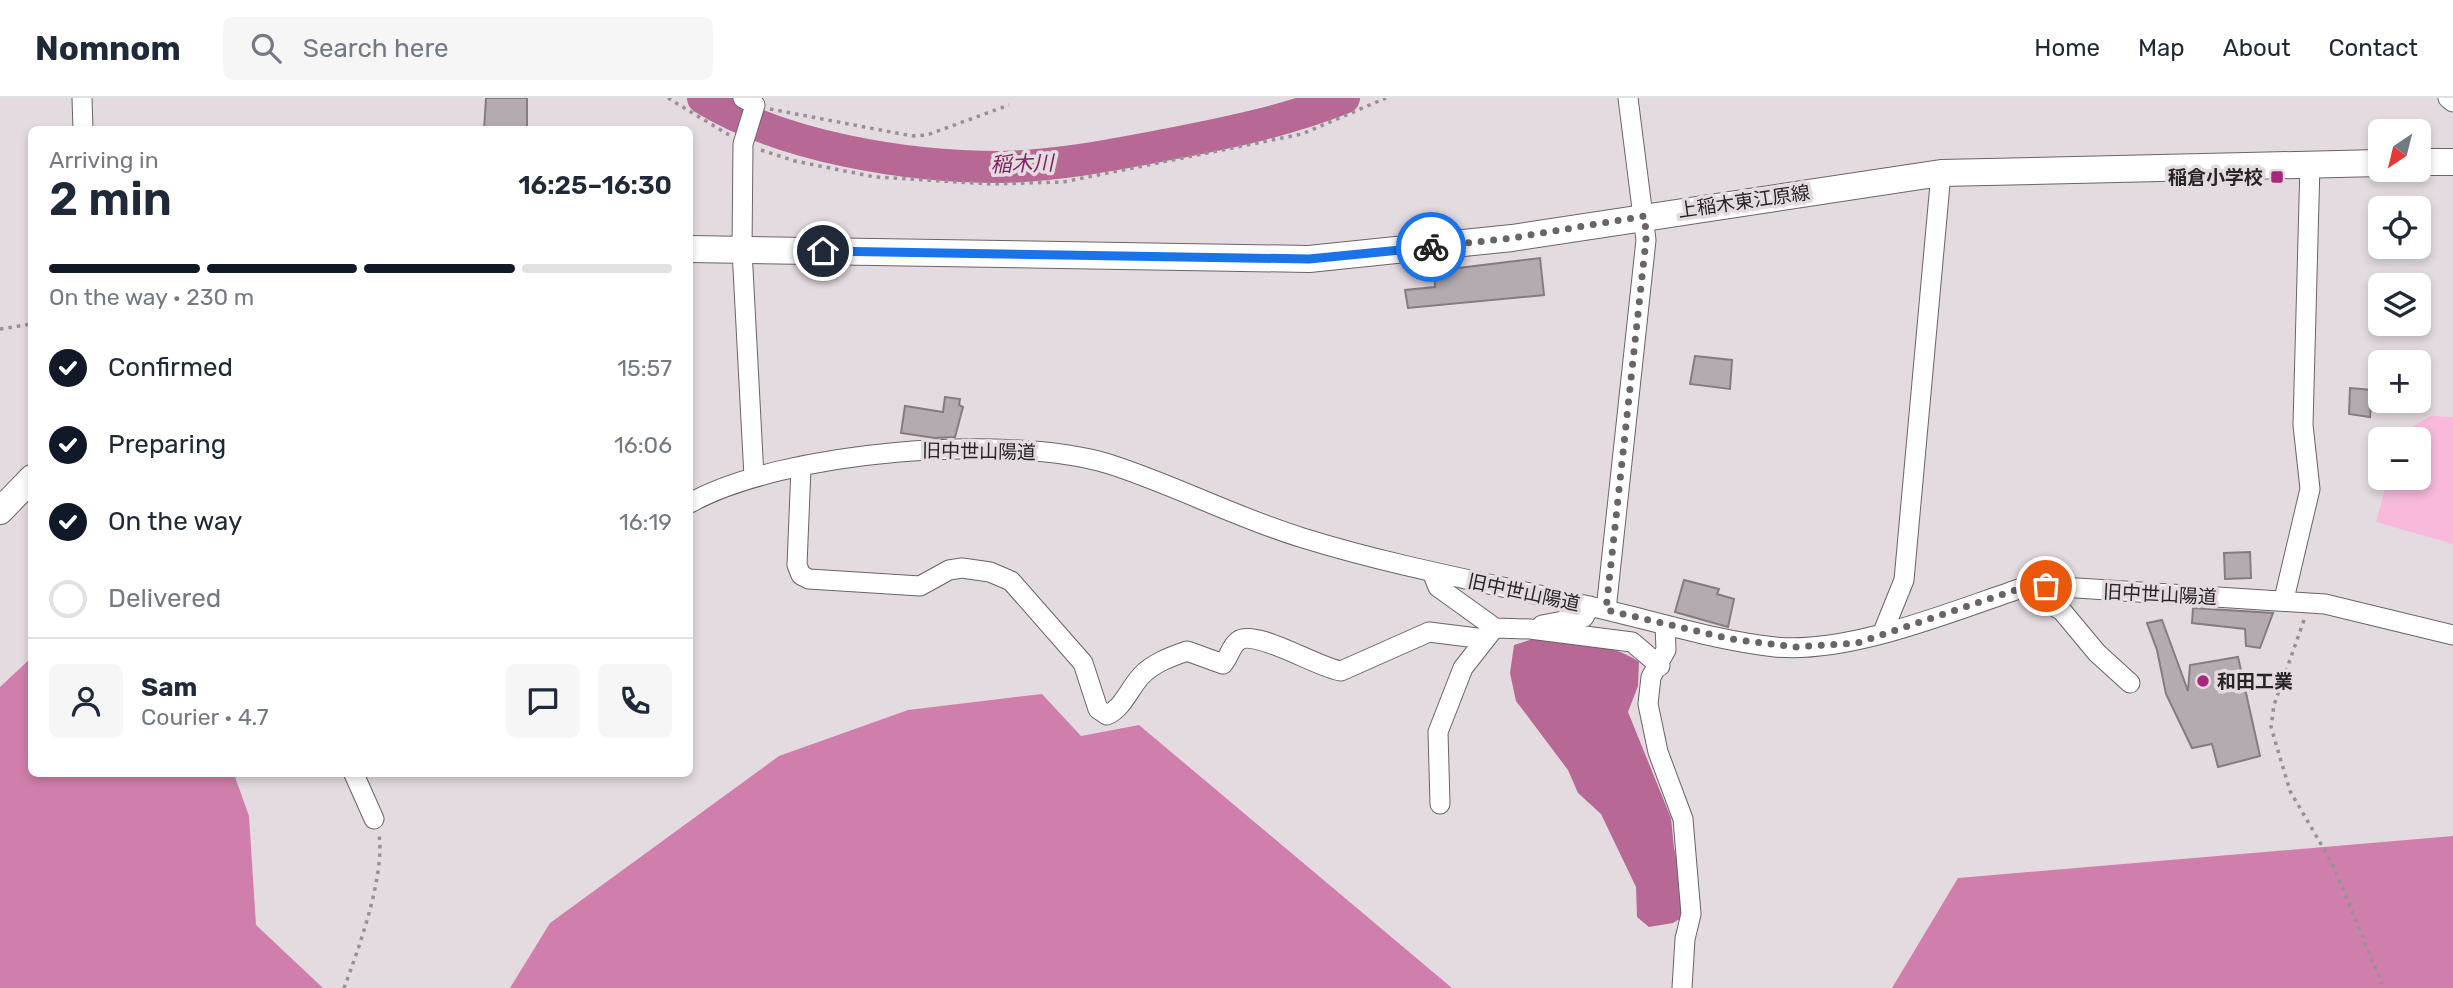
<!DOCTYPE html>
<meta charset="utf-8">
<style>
body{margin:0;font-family:Rubik,"Noto Sans JP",sans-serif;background:#f6f6f7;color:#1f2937;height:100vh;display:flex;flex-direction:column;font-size:26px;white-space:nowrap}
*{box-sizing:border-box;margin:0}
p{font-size:23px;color:#747a83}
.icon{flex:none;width:38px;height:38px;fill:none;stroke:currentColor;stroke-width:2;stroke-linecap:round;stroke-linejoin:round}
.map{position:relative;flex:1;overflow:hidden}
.side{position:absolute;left:28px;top:28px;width:665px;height:651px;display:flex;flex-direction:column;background:#fff;border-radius:10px;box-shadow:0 4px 10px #0003}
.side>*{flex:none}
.needle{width:46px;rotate:215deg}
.tools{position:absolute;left:2368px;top:21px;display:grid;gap:14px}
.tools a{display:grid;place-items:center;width:63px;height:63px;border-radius:10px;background:#fff;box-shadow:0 4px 10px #0003;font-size:35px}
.pin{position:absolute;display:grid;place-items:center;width:60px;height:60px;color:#fff;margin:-30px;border:4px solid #fff;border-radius:50%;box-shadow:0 2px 7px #0007}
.courier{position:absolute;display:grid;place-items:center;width:70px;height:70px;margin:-35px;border:5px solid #1a73e8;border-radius:50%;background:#fff;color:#222;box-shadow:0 2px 9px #0007}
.headline em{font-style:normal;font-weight:600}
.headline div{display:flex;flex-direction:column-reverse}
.headline{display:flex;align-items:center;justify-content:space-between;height:119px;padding:0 21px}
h1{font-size:46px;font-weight:600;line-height:52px}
.bar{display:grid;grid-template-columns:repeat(4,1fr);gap:10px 7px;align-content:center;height:84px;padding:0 21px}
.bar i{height:9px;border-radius:5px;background:#e0e1e3}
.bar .active{background:#111827}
.bar p{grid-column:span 4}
.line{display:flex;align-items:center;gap:18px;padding:0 21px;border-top:2px solid #e0e1e3}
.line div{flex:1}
.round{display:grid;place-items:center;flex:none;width:74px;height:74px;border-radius:10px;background:#f6f6f7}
ol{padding:0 21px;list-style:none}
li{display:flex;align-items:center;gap:21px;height:77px}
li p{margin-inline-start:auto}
li .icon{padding:7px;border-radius:50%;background:#111827;color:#fff;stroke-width:4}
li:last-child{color:#747a83}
li i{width:38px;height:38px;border:4px solid #e0e1e3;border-radius:50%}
header{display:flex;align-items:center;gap:42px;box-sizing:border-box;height:98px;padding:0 35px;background:#fff;border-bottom:2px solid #e0e1e3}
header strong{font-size:33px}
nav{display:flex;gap:38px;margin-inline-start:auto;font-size:24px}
.search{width:490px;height:63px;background:#f6f6f7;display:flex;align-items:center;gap:18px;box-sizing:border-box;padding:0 24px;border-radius:10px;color:#747a83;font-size:26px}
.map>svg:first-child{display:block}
.green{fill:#f8b9da}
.forest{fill:#d07fac}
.water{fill:#b76895}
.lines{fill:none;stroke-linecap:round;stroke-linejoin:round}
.river{stroke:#b76895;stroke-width:32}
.building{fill:#b4abb0;stroke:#857c80;stroke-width:2}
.street-casing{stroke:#6b6367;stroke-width:21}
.secondary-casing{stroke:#6b6367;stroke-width:28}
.path{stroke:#979094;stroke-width:3.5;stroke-dasharray:3.5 5;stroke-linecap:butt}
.street{stroke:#fff;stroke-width:19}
.secondary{stroke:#fff;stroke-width:26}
.done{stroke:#696467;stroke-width:7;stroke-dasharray:0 12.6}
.route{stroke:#1a73e8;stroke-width:9}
.poi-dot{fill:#a7297b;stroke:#e4dbe0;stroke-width:2.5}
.labels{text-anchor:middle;stroke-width:7;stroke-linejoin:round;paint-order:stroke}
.poi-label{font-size:19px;font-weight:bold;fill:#272426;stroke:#e4dbe0;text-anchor:end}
.street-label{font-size:19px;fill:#272426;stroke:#e4dbe0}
.water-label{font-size:21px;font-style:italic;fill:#80215e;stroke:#e4dbe0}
</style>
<header>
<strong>Nomnom</strong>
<div class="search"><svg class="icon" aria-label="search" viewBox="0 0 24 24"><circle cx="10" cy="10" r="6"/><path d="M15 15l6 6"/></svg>Search here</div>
<nav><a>Home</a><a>Map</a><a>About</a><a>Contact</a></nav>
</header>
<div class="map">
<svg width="2453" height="890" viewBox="0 0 2453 890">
<rect width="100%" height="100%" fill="#e4dbe0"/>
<path class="green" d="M 2431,318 L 2453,319 L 2453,446 L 2376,424 L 2388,380 L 2418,380 L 2418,341 L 2399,341 L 2400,336 Z"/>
<path class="forest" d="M 31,560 L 32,676 L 234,676 L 249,718 L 256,827 L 323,890 L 0,890 L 0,589 Z
M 1042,596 L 1081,638 L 1139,627 L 1452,890 L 510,890 L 550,825 L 779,658 L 908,612 Z
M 2453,738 L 2453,890 L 1892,890 L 1958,780 Z"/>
<path class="water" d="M 1533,541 C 1568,544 1609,543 1639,564 L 1638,588 L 1628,614 L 1671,720 L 1674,750 L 1683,787 L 1683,819 L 1673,825 L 1649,829 L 1637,819 L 1636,789 L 1601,716 L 1578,695 L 1568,672 L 1516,603 L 1510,575 L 1514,547 Z"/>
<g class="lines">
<path class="river" d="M 703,0 C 783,49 906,69 1000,69 C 1059,68 1117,56 1175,45 C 1232,34 1289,22 1344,0"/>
</g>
<path class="building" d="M 486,0 L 527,0 L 527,32 L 484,32 Z
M 1540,160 L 1544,197 L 1408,210 L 1405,192 L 1435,189 L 1434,173 Z
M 1695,258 L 1732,262 L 1730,291 L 1690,286 Z
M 2350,290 L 2372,292 L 2370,319 L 2349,316 Z
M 945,299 L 960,301 L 959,307 L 963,309 L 955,339 L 935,340 L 901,335 L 905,308 L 943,314 Z
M 2250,454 L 2251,480 L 2225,481 L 2224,455 Z
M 1684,482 L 1719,491 L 1717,496 L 1734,501 L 1728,529 L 1675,514 Z
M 2193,510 L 2273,515 L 2260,550 L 2246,548 L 2245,531 L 2192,525 Z
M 2162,522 L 2188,593 L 2190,567 L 2238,559 L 2260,658 L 2218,669 L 2212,646 L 2192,650 L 2166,596 L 2157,552 L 2147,525 Z"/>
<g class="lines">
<g class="street-casing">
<path id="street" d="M 82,0 L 83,32
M 743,0 L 755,7 L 743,46 L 742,152 L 754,379
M 2448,0 L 2453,4
M 801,370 L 797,467 L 801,477 L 809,481 L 920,488 L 949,472 L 962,470 L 990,474 L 1011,483 L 1083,565 L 1098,611 L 1107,617 C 1123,610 1129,591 1141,578 C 1153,565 1170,559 1187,553 L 1223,566 C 1229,559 1231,548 1238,543 C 1255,530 1318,570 1341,573 L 1429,534 L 1485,541
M 690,405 C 783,353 1007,335 1109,366 C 1175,387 1237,420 1303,440 C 1403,471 1505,488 1606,512 C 1662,525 1718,543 1775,549 C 1850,556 1950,514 2022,490 L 2046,488 L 2325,506 L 2453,537
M 1432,474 L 1438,489 L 1495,530 L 1530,531 L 1632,544 L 1660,568
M 2022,490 L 2062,513 L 2097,555 L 2130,585
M 2284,501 L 2310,391 L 2303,327 L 2310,66
M 1606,512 L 1646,142 L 1628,0
M 1542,527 L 1584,519 L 1590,508
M 1665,527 L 1666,552 L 1651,579 L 1648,606 L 1658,654 L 1683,721 L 1691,816 L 1685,841 L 1682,890
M 1883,534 L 1904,482 L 1941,75
M 354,676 L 374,721
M 1440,706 L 1438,634 L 1463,570 L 1492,533"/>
</g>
<g class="secondary-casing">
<path id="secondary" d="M 2418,64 L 2453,64
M 690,151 L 1309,161 L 1512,140 L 1941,75 L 2380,65
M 0,413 L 32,380"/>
</g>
<path class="path" d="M 668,0 L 729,37
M 770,11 L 912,38 L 927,37 L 1009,7
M 761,52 L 795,63 L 875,79 L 992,86 L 1063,84 L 1302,36 L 1386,0
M 0,231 L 32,226
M 2304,522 L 2274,607 L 2271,629 L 2290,693 L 2332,765 L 2382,886
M 344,890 C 359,850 385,778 379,736"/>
<use href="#street" class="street"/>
<use href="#secondary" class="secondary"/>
</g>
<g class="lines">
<path class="done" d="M 1431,149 L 1512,140 L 1645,118 L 1646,142 L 1606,512 L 1731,541 L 1795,549 L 1857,545 L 2022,490 L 2046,488"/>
<path class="route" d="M 823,153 L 1309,161 L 1431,149"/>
</g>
<g class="poi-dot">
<rect x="2270" y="72" width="14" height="14" rx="3.5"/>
<circle cx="2203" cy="583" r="7"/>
</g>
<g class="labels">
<g class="poi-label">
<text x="2263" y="86">稲倉小学校</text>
<text x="2217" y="590" text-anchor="start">和田工業</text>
</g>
<g class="street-label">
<text transform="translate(1744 103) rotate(-8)" y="7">上稲木東江原線</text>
<text transform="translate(979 353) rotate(1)" y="7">旧中世山陽道</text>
<text transform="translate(1524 494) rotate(12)" y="7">旧中世山陽道</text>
<text transform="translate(2160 496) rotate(3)" y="7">旧中世山陽道</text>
</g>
<g class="water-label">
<text transform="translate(1022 66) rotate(-2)" y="7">稲木川</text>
</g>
</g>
</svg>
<div class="tools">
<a><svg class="needle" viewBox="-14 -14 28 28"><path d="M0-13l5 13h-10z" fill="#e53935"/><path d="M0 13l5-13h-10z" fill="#747a83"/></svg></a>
<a><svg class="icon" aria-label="locate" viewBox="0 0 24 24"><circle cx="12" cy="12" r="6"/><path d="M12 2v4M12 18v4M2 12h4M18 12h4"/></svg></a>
<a><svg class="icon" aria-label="layers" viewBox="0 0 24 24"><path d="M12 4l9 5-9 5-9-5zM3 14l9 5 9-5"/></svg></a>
<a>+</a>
<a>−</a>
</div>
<div class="pin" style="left:2046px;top:488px;background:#ea580c"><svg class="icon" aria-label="bag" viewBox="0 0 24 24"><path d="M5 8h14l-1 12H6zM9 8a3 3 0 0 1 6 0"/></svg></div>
<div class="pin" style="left:823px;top:153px;background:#1f2937"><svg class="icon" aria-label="home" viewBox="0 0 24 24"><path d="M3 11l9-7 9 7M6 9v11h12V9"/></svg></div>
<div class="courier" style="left:1431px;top:149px"><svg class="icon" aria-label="bike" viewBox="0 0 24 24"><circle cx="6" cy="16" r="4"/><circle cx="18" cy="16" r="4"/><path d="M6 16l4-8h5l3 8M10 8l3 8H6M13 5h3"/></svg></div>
<section class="side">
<div class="headline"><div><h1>2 min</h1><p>Arriving in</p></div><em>16:25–16:30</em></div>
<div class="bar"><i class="active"></i><i class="active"></i><i class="active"></i><i></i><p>On the way · 230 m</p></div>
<ol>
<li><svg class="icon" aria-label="check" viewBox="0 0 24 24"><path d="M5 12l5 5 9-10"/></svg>Confirmed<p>15:57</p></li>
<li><svg class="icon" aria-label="check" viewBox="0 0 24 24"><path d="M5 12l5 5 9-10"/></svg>Preparing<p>16:06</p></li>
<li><svg class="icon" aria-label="check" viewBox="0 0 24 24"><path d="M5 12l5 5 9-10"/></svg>On the way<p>16:19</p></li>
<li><i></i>Delivered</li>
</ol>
<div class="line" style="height:126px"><a class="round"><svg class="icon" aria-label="person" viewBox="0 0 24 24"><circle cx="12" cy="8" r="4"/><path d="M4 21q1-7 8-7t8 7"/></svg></a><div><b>Sam</b><p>Courier · 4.7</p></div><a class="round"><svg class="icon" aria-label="chat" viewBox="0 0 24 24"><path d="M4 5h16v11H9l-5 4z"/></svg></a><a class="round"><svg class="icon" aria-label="phone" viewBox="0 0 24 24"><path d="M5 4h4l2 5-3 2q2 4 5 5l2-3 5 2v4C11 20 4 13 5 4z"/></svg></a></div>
</section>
</div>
